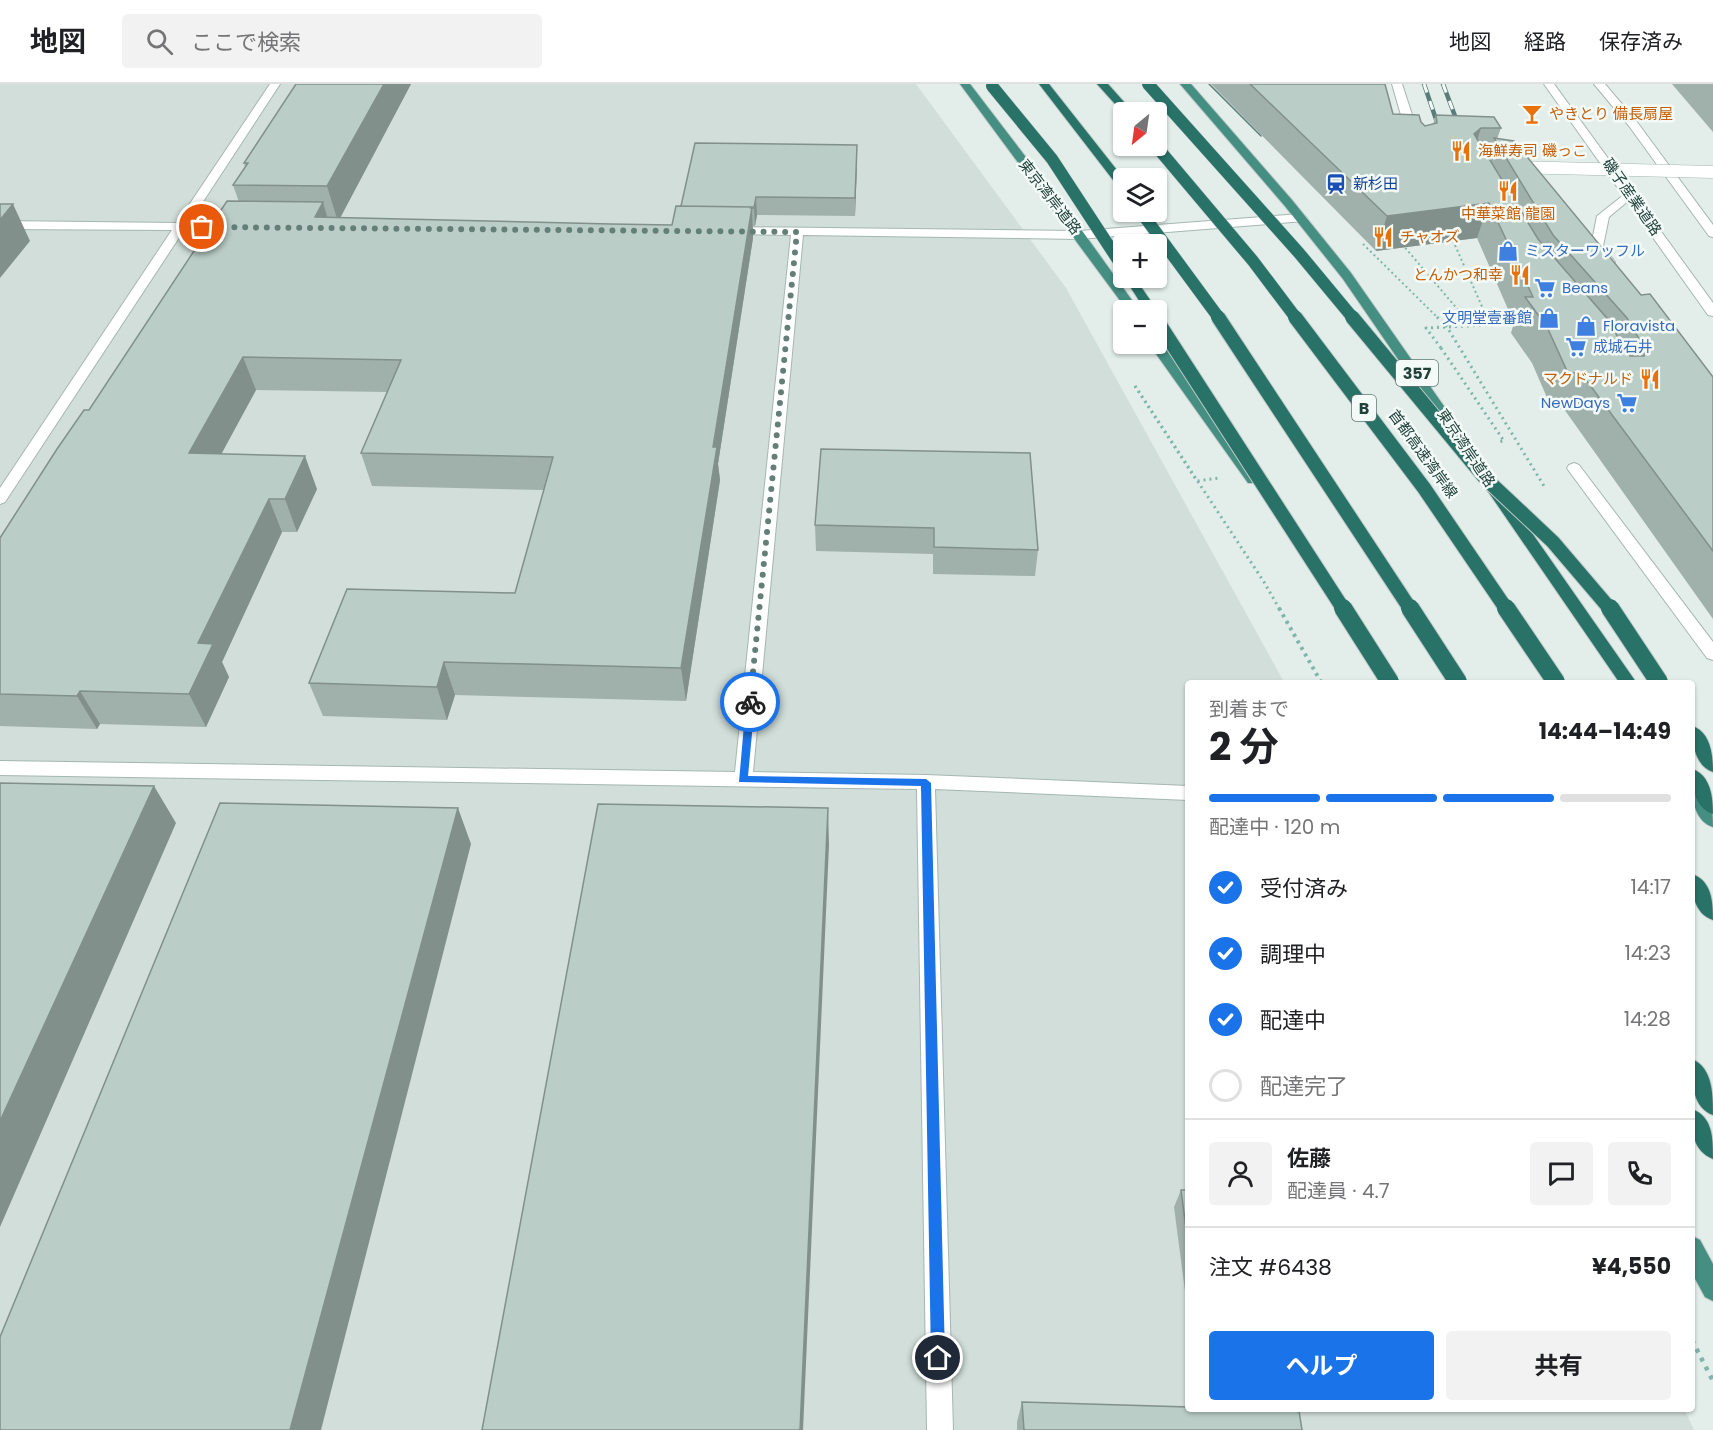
<!DOCTYPE html>
<html lang="ja">
<meta charset="utf-8">
<style>
body{margin:0;font-family:Poppins,"Noto Sans JP",sans-serif;background:#f2f2f2;color:#202124;height:100vh;display:flex;flex-direction:column;font-size:22px;white-space:nowrap}
*{box-sizing:border-box;margin:0}
p{font-size:20px;color:#757577}
.icon{flex:none;width:33px;height:33px;fill:none;stroke:currentColor;stroke-width:2;stroke-linecap:round;stroke-linejoin:round}
.map{position:relative;flex:1;overflow:hidden}
.sheet{position:absolute;left:1185px;top:596px;width:510px;height:732px;display:flex;flex-direction:column;background:#fff;border-radius:6px;box-shadow:0 2px 4px #0004}
.sheet>*{flex:none}
.needle{width:39px;rotate:209deg}
.fabs{position:absolute;left:1113px;top:18px;display:grid;gap:12px}
.fabs a{display:grid;place-items:center;width:54px;height:54px;border-radius:6px;background:#fff;box-shadow:0 2px 4px #0004;font-size:30px}
.pin{position:absolute;display:grid;place-items:center;width:51px;height:51px;color:#fff;margin:-26px;border:3px solid #fff;border-radius:50%;box-shadow:0 2px 6px #0007}
.courier{position:absolute;display:grid;place-items:center;width:60px;height:60px;margin:-30px;border:4px solid #1a73e8;border-radius:50%;background:#fff;color:#222;box-shadow:0 2px 8px #0007}
.overview em{font-style:normal;font-weight:700}
.overview div{display:flex;flex-direction:column-reverse}
.overview{display:flex;align-items:center;justify-content:space-between;height:102px;padding:0 24px}
h1{font-size:39px;font-weight:700;line-height:45px}
.bar{display:grid;grid-template-columns:repeat(4,1fr);gap:9px 6px;align-content:center;height:72px;padding:0 24px}
.bar i{height:8px;border-radius:4px;background:#e0e0e0}
.bar .on{background:#1a73e8}
.bar p{grid-column:span 4}
.line{display:flex;align-items:center;gap:15px;padding:0 24px;border-top:2px solid #e0e0e0}
.line div{flex:1}
.round{display:grid;place-items:center;flex:none;width:63px;height:63px;border-radius:6px;background:#f2f2f2}
ol{padding:0 24px;list-style:none}
li{display:flex;align-items:center;gap:18px;height:66px}
li p{margin-inline-start:auto}
li .icon{padding:6px;border-radius:50%;background:#1a73e8;color:#fff;stroke-width:4}
li:last-child{color:#757577}
li i{width:33px;height:33px;border:3px solid #e0e0e0;border-radius:50%}
.primary-button{display:flex;gap:12px;margin-top:auto;padding:12px 24px}
.primary-button a{flex:1;height:69px;border-radius:6px;background:#1a73e8;color:#fff;font-size:24px;font-weight:700;line-height:69px;text-align:center}
.primary-button a+a{background:#f2f2f2;color:#202124}
header{display:flex;align-items:center;gap:36px;box-sizing:border-box;height:84px;padding:0 30px;background:#fff;border-bottom:2px solid #e0e0e0}
header strong{font-size:28px}
nav{display:flex;gap:33px;margin-inline-start:auto;font-size:21px}
.search{width:420px;height:54px;background:#f2f2f2;display:flex;align-items:center;gap:15px;box-sizing:border-box;padding:0 21px;border-radius:6px;color:#757577;font-size:22px}
.map>svg:first-child{display:block}
.built{fill:#d1ded9}
.lines{fill:none;stroke-linecap:round;stroke-linejoin:round}
.service-casing{stroke:#a5b7b2;stroke-width:2}
.tertiary-casing{stroke:#a5b7b2;stroke-width:2}
.trunk-casing{stroke:#c1cac8;stroke-width:2}
.motorway-casing{stroke:#c1cac8;stroke-width:2}
.path-far3{stroke:#7fb6a9;stroke-width:2;stroke-dasharray:2 3;stroke-linecap:butt}
.path-far2{stroke:#7fb6a9;stroke-width:3;stroke-dasharray:2 4;stroke-linecap:butt}
.path-far1{stroke:#7fb6a9;stroke-width:4;stroke-dasharray:3 4.5;stroke-linecap:butt}
.path{stroke:#7fb6a9;stroke-width:4.5;stroke-dasharray:4 6;stroke-linecap:butt}
.service{fill:#fff;fill-rule:evenodd}
.tertiary{fill:#fff;fill-rule:evenodd}
.trunk{fill:#458e82;fill-rule:evenodd}
.motorway{fill:#287268;fill-rule:evenodd}
.tram{stroke:#5b7d77;stroke-width:1.5}
.rail-casing{stroke:#5b7d77;stroke-width:4.5}
.rail{stroke:#f4faf7;stroke-width:3;stroke-dasharray:9;stroke-linecap:butt}
.pedestrian-bridge-casing{stroke:#a5b7b2;stroke-width:13;stroke-linecap:butt}
.motorway-bridge-far2-casing{stroke:#c1cac8;stroke-width:13;stroke-linecap:butt}
.motorway-bridge-far1-casing{stroke:#c1cac8;stroke-width:16;stroke-linecap:butt}
.motorway-bridge-casing{stroke:#c1cac8;stroke-width:20;stroke-linecap:butt}
.path-bridge{stroke:#7fb6a9;stroke-width:3;stroke-dasharray:2 4;stroke-linecap:butt}
.pedestrian-bridge{stroke:#fff;stroke-width:12}
.motorway-bridge-far2{stroke:#287268;stroke-width:12}
.motorway-bridge-far1{stroke:#287268;stroke-width:14}
.motorway-bridge{stroke:#287268;stroke-width:18}
.wall{fill:#a0b0aa}
.shaded-wall{fill:#82908b}
.building{fill:#bacdc6;stroke:#82908b;stroke-width:1.5}
.route{fill:#1a73e8}
.done{stroke:#647e78;stroke-width:6;stroke-dasharray:0 10.8}
.labels{text-anchor:middle;stroke-width:5;stroke-linejoin:round;paint-order:stroke}
.far-food-label{font-size:15px;fill:#c56008;stroke:#f4faf7;text-anchor:start}
.far-transit-label{font-size:15px;fill:#164399;stroke:#f4faf7;text-anchor:start}
.far-street-label{font-size:15px;fill:#20423b;stroke:#f4faf7}
.far-shop-label{font-size:15px;fill:#366cbe;stroke:#f4faf7;text-anchor:start}
.shield{fill:#f4faf7;stroke:#607973;stroke-width:1.5}
.shield-label{font-size:16px;font-weight:bold;fill:#20423b}
</style>
<header>
<strong>地図</strong>
<div class="search"><svg class="icon" aria-label="search" viewBox="0 0 24 24"><circle cx="10" cy="10" r="6"/><path d="M15 15l6 6"/></svg>ここで検索</div>
<nav><a>地図</a><a>経路</a><a>保存済み</a></nav>
</header>
<div class="map">
<svg width="1713" height="1346" viewBox="0 0 1713 1346">
<rect width="100%" height="100%" fill="#e3eeea"/>
<path class="built" d="M 0,0 L 916,0 L 1066,204 L 1284,598 L 1188,598 L 1188,1324 L 1684,1324 L 1694,1346 L 0,1346 Z"/>
<g class="lines">
<g class="service-casing">
<path id="service" d="M 270,0 L 280,0 L 189,139 L 235,139 L 241,143 L 235,147 L 184,146 L 5,418 L 0,420 L 0,404 L 172,146 L 0,145 L 0,137 L 177,139 Z
M 1392,0 L 1402,0 L 1419,52 L 1417,54 L 1413,55 L 1407,52 Z
M 1630,106 L 1634,108 L 1634,112 L 1609,133 L 1603,162 L 1615,178 L 1613,181 L 1605,181 L 1591,162 L 1597,132 Z
M 730,143 L 1079,147 L 1085,151 L 1079,155 L 803,151 L 753,688 L 926,691 L 1188,702 L 1188,716 L 935,705 L 953,1346 L 927,1346 L 917,705 L 0,691 L 0,677 L 735,688 L 791,151 L 726,150 L 724,147 Z
M 1574,379 L 1579,381 L 1713,558 L 1713,576 L 1707,574 L 1569,387 L 1567,384 L 1569,381 Z"/>
</g>
<g class="tertiary-casing">
<path id="tertiary" d="M 1544,0 L 1554,0 L 1713,219 L 1713,232 L 1708,231 Z
M 1594,0 L 1605,0 L 1637,38 L 1713,141 L 1713,153 L 1709,152 L 1629,42 Z
M 1301,130 L 1307,134 L 1305,137 L 1079,155 L 1073,151 L 1079,147 Z"/>
</g>
<g class="trunk-casing">
<path id="trunk" d="M 960,0 L 970,0 L 1083,148 L 1139,226 L 1127,226 Z
M 1180,0 L 1191,0 L 1292,116 L 1351,189 L 1471,361 L 1469,364 L 1459,364 L 1343,195 L 1284,121 Z
M 1156,256 L 1161,257 L 1258,393 L 1260,396 L 1258,399 L 1248,399 L 1149,260 L 1156,260 Z
M 1692,697 C 1711,703 1713,726 1713,743 C 1694,737 1692,714 1692,697 Z
M 1692,1152 L 1700,1156 L 1713,1180 L 1713,1217 L 1705,1213 L 1692,1189 Z"/>
</g>
<g class="motorway-casing">
<path id="motorway" d="M 1039,0 L 1049,0 L 1124,95 L 1124,106 L 1120,105 Z
M 1097,0 L 1108,0 L 1133,28 L 1124,30 Z
M 1124,193 L 1135,194 L 1157,226 L 1156,227 L 1145,226 Z
M 1495,401 L 1500,403 L 1636,598 L 1619,598 L 1487,406 Z
M 1692,642 C 1711,648 1713,672 1713,688 C 1695,682 1692,659 1692,642 Z
M 1692,685 C 1711,691 1713,714 1713,730 C 1694,724 1692,702 1692,685 Z
M 1692,790 C 1712,797 1713,818 1713,836 C 1693,829 1692,808 1692,790 Z
M 1692,975 C 1713,984 1713,1011 1713,1031 C 1691,1023 1692,995 1692,975 Z
M 1692,1025 C 1713,1033 1713,1054 1713,1075 C 1691,1066 1692,1045 1692,1025 Z"/>
</g>
<path class="path-far3" d="M 1451,152 L 1487,234
M 1363,160 L 1438,234
M 1402,160 L 1465,234"/>
<path class="path-far2" d="M 1437,233 L 1447,243 L 1544,402
M 1464,233 L 1472,242
M 1486,233 L 1490,241
M 1441,264 L 1426,244 L 1508,240
M 1135,302 L 1264,498 L 1280,526"/>
<path class="path-far1" d="M 1279,524 L 1321,598"/>
<path class="path" d="M 1692,1256 L 1713,1297"/>
<use href="#service" class="service"/>
<use href="#tertiary" class="tertiary"/>
<use href="#trunk" class="trunk"/>
<use href="#motorway" class="motorway"/>
<path class="tram" d="M 1209,0 L 1261,52"/>
<g class="rail-casing">
<path id="rail" d="M 1424,0 L 1441,50
M 1443,0 L 1461,48"/>
</g>
<use href="#rail" class="rail"/>
<g class="pedestrian-bridge-casing">
<path id="pedestrian-bridge" d="M 1514,83 L 1713,88"/>
</g>
<g class="motorway-bridge-far2-casing">
<path id="motorway-bridge-far2" d="M 1148,0 L 1299,169 L 1353,234
M 992,2 L 1052,75 L 1124,185
M 1156,62 L 1253,177 L 1296,234
M 1141,128 L 1219,234"/>
</g>
<g class="motorway-bridge-far1-casing">
<path id="motorway-bridge-far1" d="M 1218,233 L 1411,526
M 1295,233 L 1424,404 L 1507,526
M 1352,233 L 1486,395 L 1553,458 L 1611,526
M 1156,235 L 1344,526"/>
</g>
<g class="motorway-bridge-casing">
<path id="motorway-bridge" d="M 1343,524 L 1390,598
M 1410,524 L 1458,598
M 1506,524 L 1556,598
M 1610,524 L 1659,598"/>
</g>
<path class="path-bridge" d="M 1441,264 L 1504,357 L 1497,358
M 1135,302 L 1197,397 L 1219,394"/>
<use href="#pedestrian-bridge" class="pedestrian-bridge"/>
<use href="#motorway-bridge-far2" class="motorway-bridge-far2"/>
<use href="#motorway-bridge-far1" class="motorway-bridge-far1"/>
<use href="#motorway-bridge" class="motorway-bridge"/>
</g>
<path class="wall" d="M 296,0 L 411,0 L 340,134 L 611,140 L 672,141 L 681,122 L 857,79 L 855,132 L 757,131 L 755,142 L 753,142 L 753,154 L 718,380 L 720,396 L 686,617 L 455,611 L 447,636 L 323,632 L 309,599 L 515,509 L 544,406 L 372,402 L 361,369 L 387,308 L 256,306 L 221,370 L 317,405 L 297,448 L 282,448 L 222,578 L 229,593 L 206,643 L 100,640 L 97,645 L 0,642 L 0,454 L 89,326 L 239,118 L 233,101 L 245,83 L 244,79 Z
M 1211,0 L 1385,0 L 1393,30 L 1421,38 L 1425,42 L 1433,40 L 1436,31 L 1501,44 L 1497,55 L 1641,211 L 1713,293 L 1713,535 L 1564,325 L 1552,325 L 1532,279 L 1511,249 L 1514,239 L 1477,154 L 1376,167 Z
M 1672,0 L 1713,0 L 1713,48 Z
M 821,365 L 1038,466 L 1035,492 L 933,490 L 933,470 L 816,467 L 815,441 Z
M 1181,1106 L 1188,1106 L 1188,1207 L 1185,1207 L 1174,1123 Z
M 1022,1318 L 1302,1346 L 1017,1346 L 1017,1338 Z"/>
<path class="shaded-wall" d="M 384,0 L 411,0 L 338,138 L 327,102 Z
M 1481,44 L 1470,78 L 1474,50 Z
M 857,61 L 857,79 L 855,132 L 855,114 Z
M 756,113 L 757,131 L 755,142 L 754,124 Z
M 323,118 L 332,150 L 315,133 Z
M 1489,119 L 1477,154 L 1376,167 L 1387,132 Z
M 13,120 L 30,157 L 0,194 L 0,136 Z
M 752,123 L 753,154 L 718,380 L 720,396 L 686,617 L 681,584 L 713,363 Z
M 243,273 L 256,306 L 204,402 L 189,369 Z
M 305,372 L 317,405 L 297,448 L 285,415 Z
M 269,415 L 282,448 L 222,578 L 229,593 L 206,643 L 189,610 L 198,559 Z
M 444,578 L 455,611 L 447,636 L 437,603 Z
M 80,607 L 100,640 L 97,645 L 77,612 Z
M 154,702 L 176,739 L 0,1143 L 0,1037 Z
M 458,724 L 471,760 L 321,1346 L 290,1346 Z
M 828,724 L 829,761 L 803,1346 L 800,1346 Z"/>
<path class="building" d="M 296,0 L 384,0 L 327,102 L 233,101 L 248,79 L 244,79 Z
M 1250,0 L 1385,0 L 1393,30 L 1419,31 L 1421,38 L 1425,42 L 1437,39 L 1436,31 L 1494,33 L 1501,44 L 1481,44 L 1474,50 L 1538,155 L 1612,240 L 1619,257 L 1630,272 L 1644,272 L 1646,267 L 1627,234 L 1553,151 L 1494,54 L 1514,57 L 1641,211 L 1650,210 L 1713,293 L 1713,467 L 1581,289 L 1568,289 L 1547,243 L 1525,213 L 1533,213 L 1489,119 L 1387,132 Z
M 695,59 L 857,61 L 855,114 L 756,113 L 754,124 L 751,124 L 752,123 L 681,122 Z
M 227,117 L 323,118 L 315,133 L 611,140 L 672,141 L 676,122 L 752,123 L 713,363 L 717,363 L 681,584 L 444,578 L 437,603 L 309,599 L 347,505 L 515,509 L 553,373 L 361,369 L 401,276 L 243,273 L 189,369 L 305,372 L 285,415 L 269,415 L 198,559 L 213,560 L 189,610 L 80,607 L 77,612 L 0,610 L 0,454 L 57,365 L 84,326 L 89,326 Z
M 0,120 L 13,120 L 0,136 Z
M 821,365 L 1030,369 L 1038,466 L 934,463 L 934,444 L 815,441 Z
M 0,699 L 154,702 L 0,1037 Z
M 220,719 L 458,724 L 290,1346 L 0,1346 L 0,1253 Z
M 598,720 L 828,724 L 800,1346 L 482,1346 Z
M 1181,1106 L 1188,1106 L 1188,1159 Z
M 1022,1318 L 1188,1323 L 1188,1324 L 1228,1324 L 1299,1327 L 1302,1346 L 1024,1346 Z"/>
<path class="route" d="M 750,614 L 755,618 L 748,692 L 926,695 L 931,699 L 945,1274 L 943,1279 L 938,1281 L 933,1279 L 931,1274 L 921,702 L 739,698 L 746,618 Z"/>
<g class="lines">
<path class="done" d="M 202,143 L 797,148 L 750,618"/>
</g>
<defs>
<g id="bar-bare" transform="scale(1.62)"><path d="M-6-5H6L.8 .8V4.5H3.5V6h-7V4.5H-.8V.8Z" fill="#e8710a" stroke="#f4faf7" stroke-width="2.5" paint-order="stroke"/></g>
<g id="restaurant-bare" transform="scale(1.62)"><path d="M-5-6h1v4h1v-4h1v4h1v-4h1v5L-1.5 .5V6h-2V.5L-5-1ZM5-6V6H3V1.5H1.5Q1.5-4 5-6Z" fill="#e8710a" stroke="#f4faf7" stroke-width="2.5" paint-order="stroke"/></g>
<g id="station-bare" transform="scale(1.62)"><path d="M-3-6H3Q5-6 5-4V2Q5 4 3 4L4.5 6H3L1.5 4h-3L-3 6H-4.5L-3 4Q-5 4-5 2V-4Q-5-6-3-6ZM-3.5-4v3h7v-3ZM-3.5 1v1.5H-2V1ZM2 1v1.5H3.5V1Z" fill="#1a4fb4" stroke="#f4faf7" stroke-width="2.5" paint-order="stroke"/></g>
<g id="shop-bare" transform="scale(1.62)"><path d="M-5-2.5h2.3a2.7 3.5 0 0 1 5.4 0H5L5.5 6h-11ZM-1.5-2.5h3a1.5 2.3 0 0 0-3 0Z" fill="#3f7fe0" stroke="#f4faf7" stroke-width="2.5" paint-order="stroke"/></g>
<g id="supermarket-bare" transform="scale(1.62)"><path d="M-6-5.5h2.5l.6 2H6L4.5 2H-2.5L-4.4-4H-6ZM-1.5 3.2a1.3 1.3 0 1 0 .1 0ZM3 3.2a1.3 1.3 0 1 0 .1 0Z" fill="#3f7fe0" stroke="#f4faf7" stroke-width="2.5" paint-order="stroke"/></g>
</defs>
<g fill-rule="evenodd">
<use href="#bar-bare" x="1532" y="30"/>
<use href="#restaurant-bare" x="1461" y="67"/>
<use href="#station-bare" x="1336" y="100"/>
<use href="#restaurant-bare" x="1508" y="107"/>
<use href="#restaurant-bare" x="1383" y="153"/>
<use href="#shop-bare" x="1508" y="167"/>
<use href="#restaurant-bare" x="1520" y="191"/>
<use href="#supermarket-bare" x="1545" y="204"/>
<use href="#shop-bare" x="1549" y="234"/>
<use href="#shop-bare" x="1586" y="242"/>
<use href="#supermarket-bare" x="1576" y="263"/>
<use href="#restaurant-bare" x="1650" y="295"/>
<use href="#supermarket-bare" x="1627" y="319"/>
</g>
<g class="labels">
<g class="far-food-label">
<text x="1549" y="35">やきとり 備長扇屋</text>
<text x="1478" y="72">海鮮寿司 磯っこ</text>
<text x="1508" y="135" text-anchor="middle">中華菜館 龍園</text>
<text x="1400" y="158">チャオズ</text>
<text x="1503" y="196" text-anchor="end">とんかつ和幸</text>
<text x="1633" y="300" text-anchor="end">マクドナルド</text>
</g>
<g class="far-transit-label">
<text x="1353" y="105">新杉田</text>
</g>
<g class="far-street-label">
<text transform="translate(1050 113) rotate(52)" y="5">東京湾岸道路</text>
<text transform="translate(1632 113) rotate(55)" y="5">磯子産業道路</text>
<text transform="translate(1466 364) rotate(56)" y="5">東京湾岸道路</text>
<text transform="translate(1423 370) rotate(54)" y="5">首都高速湾岸線</text>
</g>
<g class="far-shop-label">
<text x="1525" y="172">ミスターワッフル</text>
<text x="1562" y="209">Beans</text>
<text x="1532" y="239" text-anchor="end">文明堂壹番館</text>
<text x="1603" y="247">Floravista</text>
<text x="1593" y="268">成城石井</text>
<text x="1610" y="324" text-anchor="end">NewDays</text>
</g>
<g class="shield">
<rect x="1396" y="276" width="42" height="26" rx="4.5"/>
<rect x="1352" y="311" width="24" height="26" rx="4.5"/>
</g>
<g class="shield-label">
<text x="1417" y="295">357</text>
<text x="1364" y="330">B</text>
</g>
</g>
</svg>
<div class="fabs">
<a><svg class="needle" viewBox="-14 -14 28 28"><path d="M0-13l5 13h-10z" fill="#e53935"/><path d="M0 13l5-13h-10z" fill="#757577"/></svg></a>
<a><svg class="icon" aria-label="layers" viewBox="0 0 24 24"><path d="M12 4l9 5-9 5-9-5zM3 14l9 5 9-5"/></svg></a>
<a>+</a>
<a>−</a>
</div>
<div class="pin" style="left:202px;top:143px;background:#ea580c"><svg class="icon" aria-label="bag" viewBox="0 0 24 24"><path d="M5 8h14l-1 12H6zM9 8a3 3 0 0 1 6 0"/></svg></div>
<div class="pin" style="left:938px;top:1274px;background:#1f2937"><svg class="icon" aria-label="home" viewBox="0 0 24 24"><path d="M3 11l9-7 9 7M6 9v11h12V9"/></svg></div>
<div class="courier" style="left:750px;top:618px"><svg class="icon" aria-label="bike" viewBox="0 0 24 24"><circle cx="6" cy="16" r="4"/><circle cx="18" cy="16" r="4"/><path d="M6 16l4-8h5l3 8M10 8l3 8H6M13 5h3"/></svg></div>
<section class="sheet">
<div class="overview"><div><h1>2 分</h1><p>到着まで</p></div><em>14:44–14:49</em></div>
<div class="bar"><i class="on"></i><i class="on"></i><i class="on"></i><i></i><p>配達中 · 120 m</p></div>
<ol>
<li><svg class="icon" aria-label="check" viewBox="0 0 24 24"><path d="M5 12l5 5 9-10"/></svg>受付済み<p>14:17</p></li>
<li><svg class="icon" aria-label="check" viewBox="0 0 24 24"><path d="M5 12l5 5 9-10"/></svg>調理中<p>14:23</p></li>
<li><svg class="icon" aria-label="check" viewBox="0 0 24 24"><path d="M5 12l5 5 9-10"/></svg>配達中<p>14:28</p></li>
<li><i></i>配達完了</li>
</ol>
<div class="line" style="height:108px"><a class="round"><svg class="icon" aria-label="person" viewBox="0 0 24 24"><circle cx="12" cy="8" r="4"/><path d="M4 21q1-7 8-7t8 7"/></svg></a><div><b>佐藤</b><p>配達員 · 4.7</p></div><a class="round"><svg class="icon" aria-label="chat" viewBox="0 0 24 24"><path d="M4 5h16v11H9l-5 4z"/></svg></a><a class="round"><svg class="icon" aria-label="phone" viewBox="0 0 24 24"><path d="M5 4h4l2 5-3 2q2 4 5 5l2-3 5 2v4C11 20 4 13 5 4z"/></svg></a></div>
<div class="line" style="height:78px"><div>注文 #6438</div><b>¥4,550</b></div>
<div class="primary-button"><a>ヘルプ</a><a>共有</a></div>
</section>
</div>
